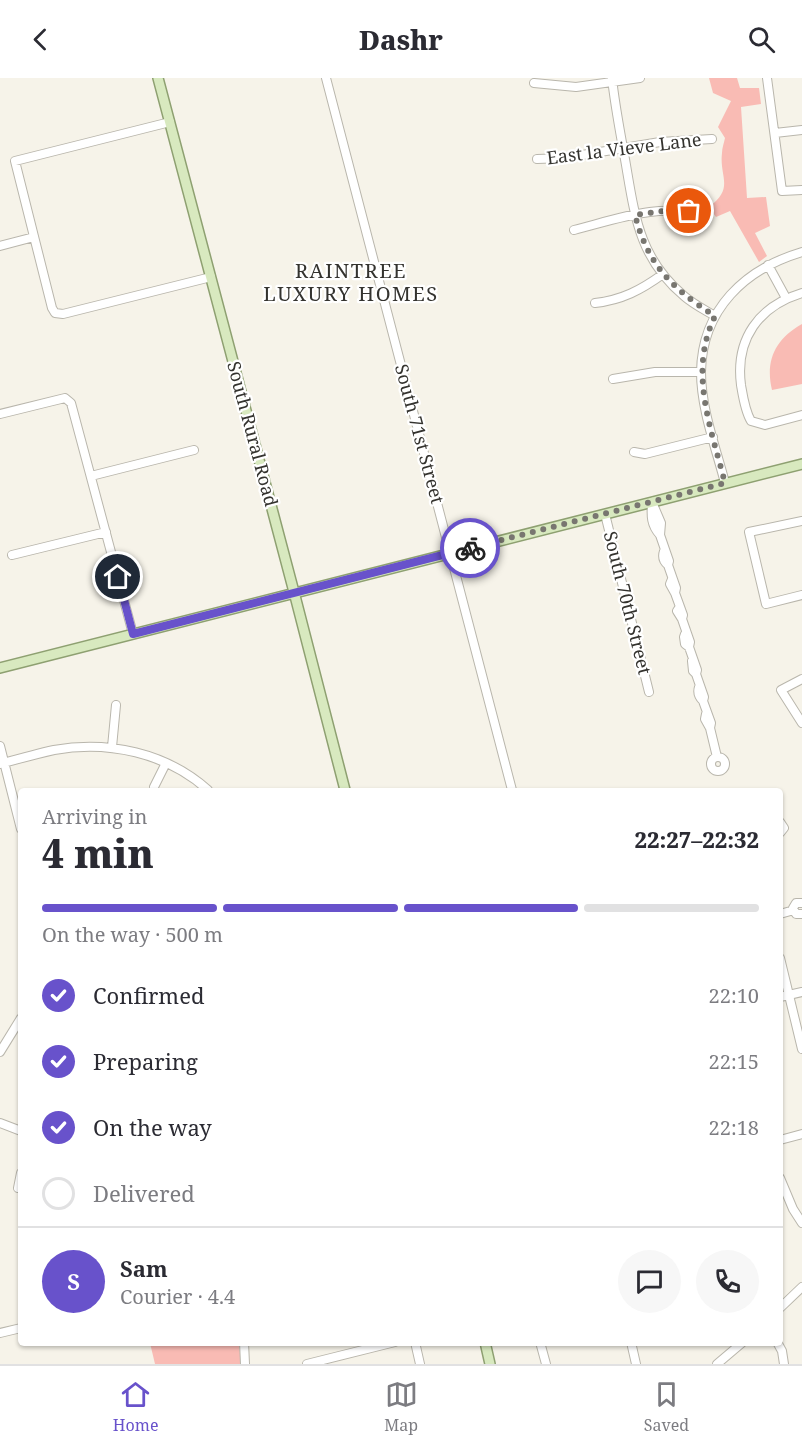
<!DOCTYPE html>
<meta charset="utf-8">
<style>
body{margin:0;font-family:"Noto Serif",serif;background:#f7f7f7;color:#2b2b33;height:100vh;display:flex;flex-direction:column;font-size:22px;white-space:nowrap}
*{box-sizing:border-box;margin:0}
p{font-size:20px;color:#7c7c81}
.icon{flex:none;width:33px;height:33px;fill:none;stroke:currentColor;stroke-width:2;stroke-linecap:round;stroke-linejoin:round}
.map{position:relative;flex:1;overflow:hidden}
.drawer{position:absolute;left:18px;top:710px;width:765px;height:558px;display:flex;flex-direction:column;background:#fff;border-radius:6px;box-shadow:0 2px 4px #0004}
.drawer>*{flex:none}
.pin{position:absolute;display:grid;place-items:center;width:51px;height:51px;color:#fff;margin:-26px;border:3px solid #fff;border-radius:50%;box-shadow:0 2px 6px #0007}
.courier{position:absolute;display:grid;place-items:center;width:60px;height:60px;margin:-30px;border:4px solid #6852cb;border-radius:50%;background:#fff;color:#222;box-shadow:0 2px 8px #0007}
.overview em{font-style:normal;font-weight:800}
.overview div{display:flex;flex-direction:column-reverse}
.overview{display:flex;align-items:center;justify-content:space-between;height:102px;padding:0 24px}
h1{font-size:39px;font-weight:800;line-height:45px}
.bar{display:grid;grid-template-columns:repeat(4,1fr);gap:9px 6px;align-content:center;height:72px;padding:0 24px}
.bar i{height:8px;border-radius:4px;background:#e1e1e2}
.bar .on{background:#6852cb}
.bar p{grid-column:span 4}
.line{display:flex;align-items:center;gap:15px;padding:0 24px;border-top:2px solid #e1e1e2}
.line div{flex:1}
.round{display:grid;place-items:center;flex:none;width:63px;height:63px;border-radius:32px;background:#f7f7f7}
ol{padding:0 24px;list-style:none}
li{display:flex;align-items:center;gap:18px;height:66px}
li p{margin-inline-start:auto}
li .icon{padding:6px;border-radius:50%;background:#6852cb;color:#fff;stroke-width:4}
li:last-child{color:#7c7c81}
li i{width:33px;height:33px;border:3px solid #e1e1e2;border-radius:50%}
header{display:flex;justify-content:space-between;align-items:center;height:78px;padding:0 24px;background:#fff;font-size:27px;font-weight:800}
.menu{display:flex;justify-content:space-around;align-items:center;height:84px;border-top:2px solid #e1e1e2;background:#fff;font-size:16px;color:#7c7c81}
.menu a{display:grid;justify-items:center;gap:3px}
.menu .on{color:#6852cb}
.map>svg:first-child{display:block}
.green{fill:#f9bbb4}
.lines{fill:none;stroke-linecap:round;stroke-linejoin:round}
.minor-casing{stroke:#b9b6ac;stroke-width:10}
.major-casing{stroke:#8ea071;stroke-width:12}
.minor{stroke:#fff;stroke-width:8}
.major{stroke:#d8e9bf;stroke-width:9}
.done{stroke:#787670;stroke-width:6;stroke-dasharray:0 10.8}
.route{stroke:#6852cb;stroke-width:8}
.labels{text-anchor:middle;stroke-width:4.5;stroke-linejoin:round;paint-order:stroke}
.street-label{font-size:18px;fill:#34332f;stroke:#fff}
.neighbourhood-label{font-size:20px;letter-spacing:1.5px;fill:#34332f;stroke:#fff}
</style>
<header><svg class="icon" aria-label="back" viewBox="0 0 24 24"><path d="M15 5l-7 7 7 7"/></svg>Dashr<svg class="icon" aria-label="search" viewBox="0 0 24 24"><circle cx="10" cy="10" r="6"/><path d="M15 15l6 6"/></svg></header>
<div class="map">
<svg width="802" height="1286" viewBox="0 0 802 1286">
<rect width="100%" height="100%" fill="#f6f3e9"/>
<path class="green" d="M 709,0 L 737,0 L 740,10 L 759,10 L 761,26 L 741,29 L 747,120 L 766,119 L 770,148 L 755,155 L 767,178 L 759,184 L 730,133 L 716,139 L 709,129 C 735,110 719,99 722,75 C 722,70 724,65 725,60 L 718,49 L 731,23 L 713,15 Z
M 802,246 L 802,306 L 772,312 C 765,283 775,261 802,246 Z
M 150,1265 L 239,1265 L 241,1286 L 155,1286 Z"/>
<g class="lines">
<g class="minor-casing">
<path id="minor" d="M 326,0 L 512,712
M 612,0 C 615,29 621,58 626,87 C 635,140 640,181 684,218 C 693,226 705,232 715,238
M 767,0 L 782,113 L 802,112
M 534,5 L 576,9 L 640,0
M 170,44 L 15,83 L 52,230 L 55,235 L 63,236 L 211,199
M 775,55 L 802,52
M 537,81 L 564,80 L 660,64 L 712,61
M 574,152 C 614,142 663,123 704,139
M 0,168 L 34,159
M 768,187 L 786,220
M 802,215 C 759,228 735,261 741,307 C 743,319 745,333 751,343 L 765,347 L 802,337
M 595,225 C 622,222 641,212 663,196
M 613,301 L 655,294 L 701,294
M 0,336 L 65,320 L 71,325 L 133,556
M 634,374 L 645,376 L 713,359
M 91,398 L 194,372
M 725,405 C 716,370 701,331 701,294 C 702,231 745,191 802,174
M 652,424 L 661,445 L 660,457 L 669,483 L 668,487 C 663,483 662,479 664,473
M 652,425 C 651,438 651,447 660,457
M 605,436 L 649,614
M 802,443 L 749,454 L 766,526 L 802,517
M 12,477 L 106,454
M 668,487 L 676,510 L 675,515 L 670,506 L 672,501
M 675,515 L 683,537 L 682,541 L 677,533 L 679,530
M 682,541 L 690,564 L 689,569 L 685,566 L 684,559 L 685,556
M 689,569 L 697,592 L 696,596 L 693,593 L 692,583
M 696,596 L 704,619 L 703,623 C 699,619 697,615 699,609
M 802,601 L 781,612 L 802,645
M 703,623 L 711,645 L 710,650 L 705,641 L 706,636
M 710,650 L 717,679
M 0,668 L 21,751
M 112,669 L 116,627
M711 686a7 7 0 1 1 14 0a7 7 0 1 1-14 0Z
M 0,686 C 18,681 36,676 54,672 C 108,662 167,675 208,712
M 154,709 L 166,685
M 780,744 L 784,750 L 780,755
M 802,825 L 796,825 L 793,830 L 796,836 L 802,836
M 780,836 L 794,832
M 780,880 L 802,971
M 780,919 L 802,914
M 0,974 L 21,940
M 0,1045 L 21,1053
M 780,1062 L 802,1056
M 780,1100 L 793,1131 L 802,1145
M 18,1110 L 21,1095
M 780,1230 L 802,1209
M 0,1255 L 21,1250
M 244,1264 L 245,1286
M 415,1264 L 420,1286
M 540,1264 L 546,1286
M 631,1264 L 636,1286
M 777,1264 L 782,1273 L 784,1286
M 307,1286 L 395,1264
M 717,1286 L 743,1264"/>
</g>
<g class="major-casing">
<path id="major" d="M 158,0 L 294,514 L 345,712
M 0,590 L 802,386
M 485,1264 L 490,1286"/>
</g>
<use href="#minor" class="minor"/>
<use href="#major" class="major"/>
</g>
<g class="lines">
<path class="done" d="M 470,470 L 725,405 C 711,350 688,293 715,238 C 673,211 648,188 635,137 L 663,133 L 689,133"/>
<path class="route" d="M 118,499 L 133,556 L 470,470"/>
</g>
<g class="labels">
<g class="street-label">
<text transform="translate(624 71) rotate(-7)" y="6">East la Vieve Lane</text>
<text transform="translate(252 356) rotate(75)" y="6">South Rural Road</text>
<text transform="translate(419 356) rotate(75)" y="6">South 71st Street</text>
<text transform="translate(627 525) rotate(76)" y="6">South 70th Street</text>
</g>
<g class="neighbourhood-label">
<text x="351" y="200">RAINTREE<tspan x="351" dy="23">LUXURY HOMES</tspan></text>
</g>
</g>
</svg>
<div class="pin" style="left:689px;top:133px;background:#ea580c"><svg class="icon" aria-label="bag" viewBox="0 0 24 24"><path d="M5 8h14l-1 12H6zM9 8a3 3 0 0 1 6 0"/></svg></div>
<div class="pin" style="left:118px;top:499px;background:#1f2937"><svg class="icon" aria-label="home" viewBox="0 0 24 24"><path d="M3 11l9-7 9 7M6 9v11h12V9"/></svg></div>
<div class="courier" style="left:470px;top:470px"><svg class="icon" aria-label="bike" viewBox="0 0 24 24"><circle cx="6" cy="16" r="4"/><circle cx="18" cy="16" r="4"/><path d="M6 16l4-8h5l3 8M10 8l3 8H6M13 5h3"/></svg></div>
<section class="drawer">
<div class="overview"><div><h1>4 min</h1><p>Arriving in</p></div><em>22:27–22:32</em></div>
<div class="bar"><i class="on"></i><i class="on"></i><i class="on"></i><i></i><p>On the way · 500 m</p></div>
<ol>
<li><svg class="icon" aria-label="check" viewBox="0 0 24 24"><path d="M5 12l5 5 9-10"/></svg>Confirmed<p>22:10</p></li>
<li><svg class="icon" aria-label="check" viewBox="0 0 24 24"><path d="M5 12l5 5 9-10"/></svg>Preparing<p>22:15</p></li>
<li><svg class="icon" aria-label="check" viewBox="0 0 24 24"><path d="M5 12l5 5 9-10"/></svg>On the way<p>22:18</p></li>
<li><i></i>Delivered</li>
</ol>
<div class="line" style="height:108px"><b class="round" style="background:#6852cb;color:#fff">S</b><div><b>Sam</b><p>Courier · 4.4</p></div><a class="round"><svg class="icon" aria-label="chat" viewBox="0 0 24 24"><path d="M4 5h16v11H9l-5 4z"/></svg></a><a class="round"><svg class="icon" aria-label="phone" viewBox="0 0 24 24"><path d="M5 4h4l2 5-3 2q2 4 5 5l2-3 5 2v4C11 20 4 13 5 4z"/></svg></a></div>
</section>
</div>
<nav class="menu">
<a class="on"><svg class="icon" aria-label="home" viewBox="0 0 24 24"><path d="M3 11l9-7 9 7M6 9v11h12V9"/></svg>Home</a>
<a><svg class="icon" aria-label="map" viewBox="0 0 24 24"><path d="M3 6l6-2 6 2 6-2v14l-6 2-6-2-6 2zM9 4v14M15 6v14"/></svg>Map</a>
<a><svg class="icon" aria-label="saved" viewBox="0 0 24 24"><path d="M7 4h10v16l-5-4-5 4z"/></svg>Saved</a>
</nav>
